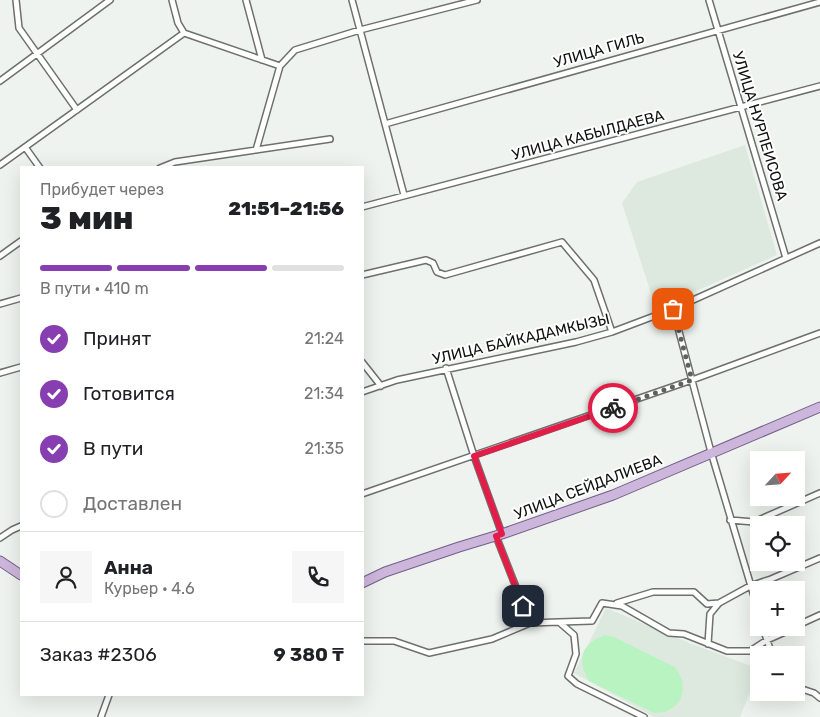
<!DOCTYPE html>
<html lang="ru">
<meta charset="utf-8">
<style>
body{margin:0;font-family:Rubik,sans-serif;background:#f6f6f6;color:#202124;height:100vh;display:flex;flex-direction:column;font-size:19px;white-space:nowrap}
*{box-sizing:border-box;margin:0}
p{font-size:16px;color:#757577}
.icon{flex:none;width:28px;height:28px;fill:none;stroke:currentColor;stroke-width:2;stroke-linecap:round;stroke-linejoin:round}
.map{position:relative;flex:1;overflow:hidden}
.details{position:absolute;left:20px;top:166px;width:344px;height:530px;display:flex;flex-direction:column;background:#fff;border-radius:0px;box-shadow:0 5px 20px #0002}
.details>*{flex:none}
.needle{width:32px;rotate:64deg}
.buttons{position:absolute;left:750px;top:451px;display:grid;gap:10px}
.buttons a{display:grid;place-items:center;width:55px;height:55px;border-radius:0px;background:#fff;box-shadow:0 5px 20px #0002;font-size:25px}
.pin{position:absolute;display:grid;place-items:center;width:42px;height:42px;color:#fff;margin:-21px;border-radius:10px;box-shadow:0 2px 8px #0006}
.courier{position:absolute;display:grid;place-items:center;width:50px;height:50px;margin:-25px;border:4px solid #e11d48;border-radius:50%;background:#fff;color:#222;box-shadow:0 1px 6px #0007}
.headline em{font-style:normal;font-weight:800}
.headline div{display:flex;flex-direction:column-reverse}
.headline{display:flex;align-items:center;justify-content:space-between;height:85px;padding:0 20px}
h1{font-size:32px;font-weight:800;line-height:38px}
.bar{display:grid;grid-template-columns:repeat(4,1fr);gap:8px 5px;align-content:center;height:60px;padding:0 20px}
.bar i{height:6px;border-radius:4px;background:#e0e0e0}
.bar .on{background:#863eb0}
.bar p{grid-column:span 4}
.line{display:flex;align-items:center;gap:12px;padding:0 20px;border-top:1px solid #e0e0e0}
.line div{flex:1}
.round{display:grid;place-items:center;flex:none;width:52px;height:52px;border-radius:0px;background:#f6f6f6}
ol{padding:0 20px;list-style:none}
li{display:flex;align-items:center;gap:15px;height:55px}
li p{margin-inline-start:auto}
li .icon{padding:5px;border-radius:50%;background:#863eb0;color:#fff;stroke-width:4}
li:last-child{color:#757577}
li i{width:28px;height:28px;border:2px solid #e0e0e0;border-radius:50%}
.map>svg:first-child{display:block}
.built{fill:#dde9df}
.green{fill:#baf3c2}
.lines{fill:none;stroke-linecap:round;stroke-linejoin:round}
.minor-casing{stroke:#6d716d;stroke-width:8}
.primary-casing{stroke:#745d85;stroke-width:11}
.minor{stroke:#fff;stroke-width:5}
.primary{stroke:#ccb6dc;stroke-width:9}
.done{stroke:#5e615e;stroke-width:5;stroke-dasharray:0 9}
.route{stroke:#e11d48;stroke-width:6}
.labels{text-anchor:middle;stroke-width:4;stroke-linejoin:round;paint-order:stroke}
.street-label{font-size:15px;fill:#101210;stroke:#fff}
</style>
<div class="map">
<svg width="820" height="717" viewBox="0 0 820 717">
<rect width="100%" height="100%" fill="#eef3ef"/>
<path class="built" d="M 745,145 L 777,255 L 656,309 L 622,203 L 637,182 Z
M 606,608 L 692,644 L 759,669 L 740,717 L 654,717 L 574,673 Z"/>
<path class="green" d="M 605,635 L 614,637 L 675,667 L 682,679 L 683,689 L 681,699 L 674,707 L 665,712 L 654,713 L 589,681 C 576,659 581,644 605,635 Z"/>
<g class="lines">
<g class="minor-casing">
<path id="minor" d="M 16,0 L 19,28 L 77,110
M 172,0 L 178,23 L 184,33
M 246,0 L 262,60
M 352,0 L 404,195
M 709,0 L 786,258
M 184,33 L 280,66
M 0,81 L 110,0
M 385,124 L 820,2
M 25,147 L 40,168
M 256,150 L 280,66 L 295,50 L 360,30 L 477,0
M 0,165 L 184,33
M 160,168 L 175,162 L 330,139
M 362,207 L 820,86
M 0,256 L 21,241
M 362,275 L 426,260 L 433,263 L 437,272 L 445,275 L 562,242 L 594,280 L 612,332
M 0,304 L 21,298
M 673,309 L 711,452 L 759,613
M 362,362 L 381,386
M 446,368 L 474,456 L 502,534
M 0,373 L 21,367
M 362,392 L 397,380 L 576,342 L 612,332 L 673,309 L 820,243
M 362,494 L 692,380 L 820,333
M 730,520 L 754,522 L 820,493
M 496,536 L 530,623
M 0,538 L 12,530 L 21,526
M 617,603 L 653,592 L 694,592 L 707,604 L 719,603
M 559,622 L 592,621 L 602,603 L 622,606 L 669,633 L 684,634 L 727,651 L 750,651 L 767,640 L 794,628
M 796,626 L 820,615
M 763,628 L 772,655
M 362,641 L 394,641 L 429,653 L 492,639 L 530,623 L 559,622 L 574,635 L 576,654 L 568,676 L 577,684 L 644,717
M 708,644 L 710,614 L 719,603 L 750,586 L 771,579 L 820,558
M 796,687 L 814,693 L 820,698
M 101,717 L 109,695"/>
</g>
<g class="primary-casing">
<path id="primary" d="M 0,561 L 21,575
M 362,583 L 385,572 L 459,547 L 502,534 L 613,495 L 820,407"/>
</g>
<use href="#minor" class="minor"/>
<use href="#primary" class="primary"/>
</g>
<g class="lines">
<path class="done" d="M 613,408 L 692,380 L 673,309"/>
<path class="route" d="M 523,606 L 496,536 L 502,534 L 474,456 L 613,408"/>
</g>
<g class="labels">
<g class="street-label">
<text transform="translate(599 50) rotate(-16)" y="5">УЛИЦА ГИЛЬ</text>
<text transform="translate(760 126) rotate(73)" y="5">УЛИЦА НУРПЕИСОВА</text>
<text transform="translate(588 135) rotate(-15)" y="5">УЛИЦА КАБЫЛДАЕВА</text>
<text transform="translate(521 339) rotate(-13)" y="5">УЛИЦА БАЙКАДАМКЫЗЫ</text>
<text transform="translate(588 487) rotate(-21)" y="5">УЛИЦА СЕЙДАЛИЕВА</text>
</g>
</g>
</svg>
<div class="buttons">
<a><svg class="needle" viewBox="-14 -14 28 28"><path d="M0-13l5 13h-10z" fill="#e53935"/><path d="M0 13l5-13h-10z" fill="#757577"/></svg></a>
<a><svg class="icon" aria-label="locate" viewBox="0 0 24 24"><circle cx="12" cy="12" r="6"/><path d="M12 2v4M12 18v4M2 12h4M18 12h4"/></svg></a>
<a>+</a>
<a>−</a>
</div>
<div class="pin" style="left:673px;top:309px;background:#ea580c"><svg class="icon" aria-label="bag" viewBox="0 0 24 24"><path d="M5 8h14l-1 12H6zM9 8a3 3 0 0 1 6 0"/></svg></div>
<div class="pin" style="left:523px;top:606px;background:#1f2937"><svg class="icon" aria-label="home" viewBox="0 0 24 24"><path d="M3 11l9-7 9 7M6 9v11h12V9"/></svg></div>
<div class="courier" style="left:613px;top:408px"><svg class="icon" aria-label="bike" viewBox="0 0 24 24"><circle cx="6" cy="16" r="4"/><circle cx="18" cy="16" r="4"/><path d="M6 16l4-8h5l3 8M10 8l3 8H6M13 5h3"/></svg></div>
<section class="details">
<div class="headline"><div><h1>3 мин</h1><p>Прибудет через</p></div><em>21:51–21:56</em></div>
<div class="bar"><i class="on"></i><i class="on"></i><i class="on"></i><i></i><p>В пути · 410 m</p></div>
<ol>
<li><svg class="icon" aria-label="check" viewBox="0 0 24 24"><path d="M5 12l5 5 9-10"/></svg>Принят<p>21:24</p></li>
<li><svg class="icon" aria-label="check" viewBox="0 0 24 24"><path d="M5 12l5 5 9-10"/></svg>Готовится<p>21:34</p></li>
<li><svg class="icon" aria-label="check" viewBox="0 0 24 24"><path d="M5 12l5 5 9-10"/></svg>В пути<p>21:35</p></li>
<li><i></i>Доставлен</li>
</ol>
<div class="line" style="height:90px"><a class="round"><svg class="icon" aria-label="person" viewBox="0 0 24 24"><circle cx="12" cy="8" r="4"/><path d="M4 21q1-7 8-7t8 7"/></svg></a><div><b>Анна</b><p>Курьер · 4.6</p></div><a class="round"><svg class="icon" aria-label="phone" viewBox="0 0 24 24"><path d="M5 4h4l2 5-3 2q2 4 5 5l2-3 5 2v4C11 20 4 13 5 4z"/></svg></a></div>
<div class="line" style="height:65px"><div>Заказ #2306</div><b>9 380 ₸</b></div>
</section>
</div>
